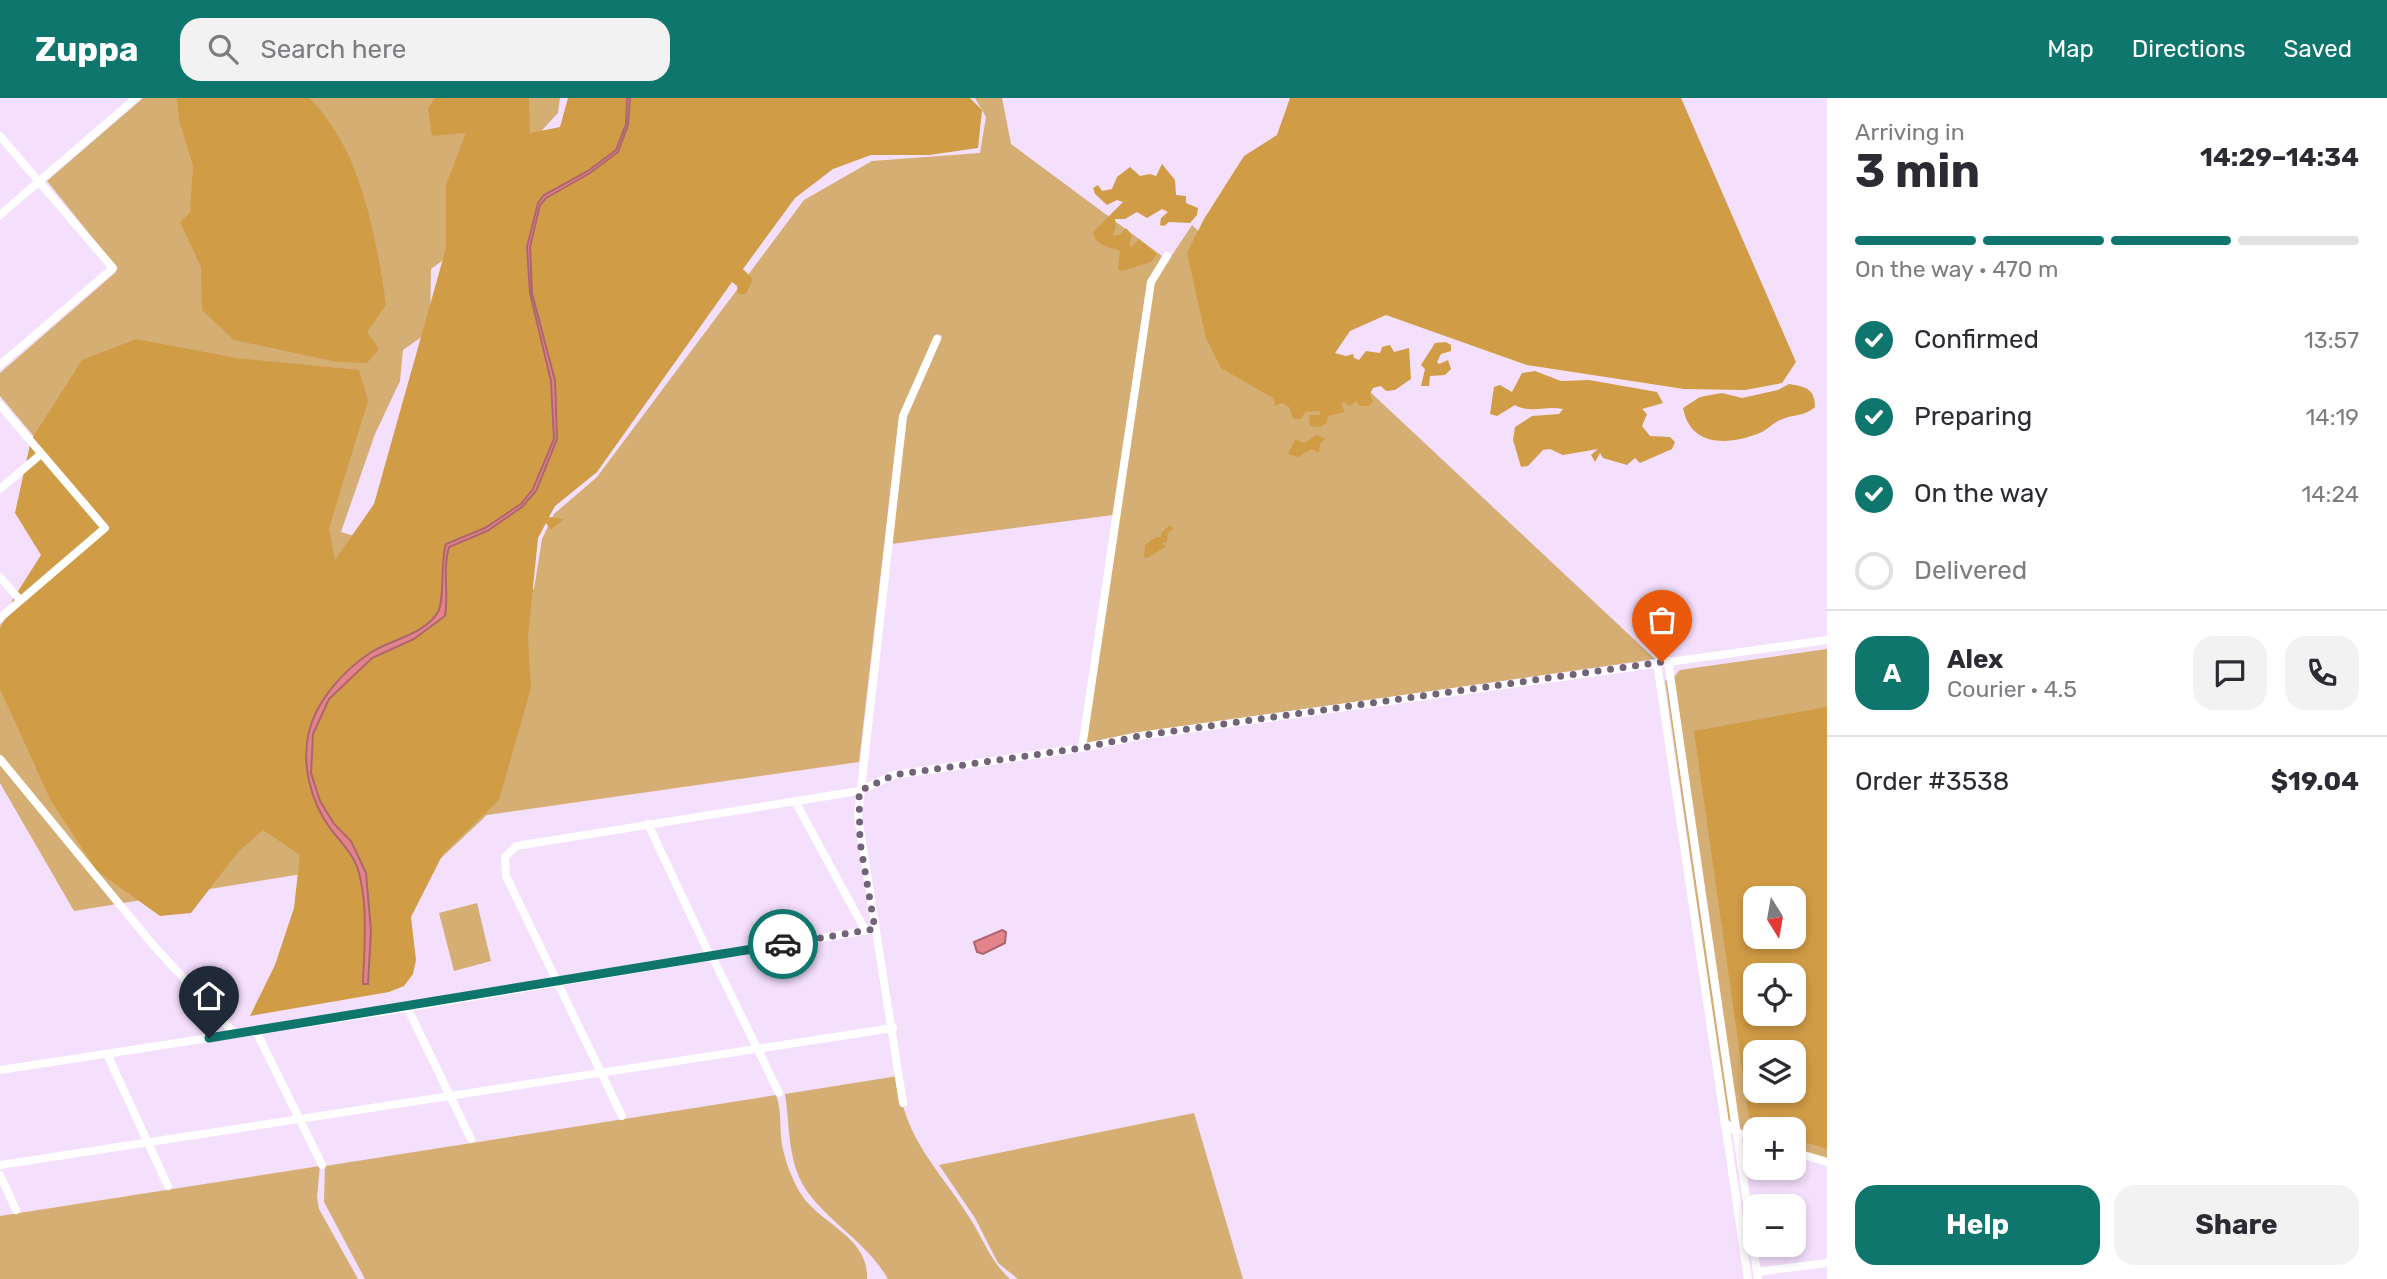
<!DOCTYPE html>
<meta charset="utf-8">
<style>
body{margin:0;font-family:Rubik,sans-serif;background:#f2f2f3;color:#2b2b33;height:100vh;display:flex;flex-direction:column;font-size:26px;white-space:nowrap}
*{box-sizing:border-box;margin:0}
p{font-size:23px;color:#7c7c81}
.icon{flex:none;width:38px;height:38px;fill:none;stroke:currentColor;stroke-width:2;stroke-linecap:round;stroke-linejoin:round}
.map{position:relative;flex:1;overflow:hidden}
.side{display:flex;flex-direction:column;background:#fff;width:560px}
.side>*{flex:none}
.needle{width:46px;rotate:169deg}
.controls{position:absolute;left:1743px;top:788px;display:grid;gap:14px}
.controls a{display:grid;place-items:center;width:63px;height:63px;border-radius:14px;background:#fff;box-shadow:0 4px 10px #0003;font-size:35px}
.pin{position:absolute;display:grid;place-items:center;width:60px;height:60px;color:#fff;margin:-72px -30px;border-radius:50% 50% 50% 0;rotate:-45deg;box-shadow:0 0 7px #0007}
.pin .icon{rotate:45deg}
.courier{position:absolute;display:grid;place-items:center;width:70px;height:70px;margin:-35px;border:5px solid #0f766e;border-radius:50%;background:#fff;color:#222;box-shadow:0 2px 9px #0007}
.head em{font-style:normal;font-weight:700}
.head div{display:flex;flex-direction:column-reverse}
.head{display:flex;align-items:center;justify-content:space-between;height:119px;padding:0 28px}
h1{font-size:46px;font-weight:700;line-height:52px}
.bar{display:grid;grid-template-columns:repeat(4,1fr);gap:10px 7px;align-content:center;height:84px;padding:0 28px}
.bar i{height:9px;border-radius:5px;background:#e1e1e2}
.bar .current{background:#0f766e}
.bar p{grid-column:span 4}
.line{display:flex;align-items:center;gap:18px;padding:0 28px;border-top:2px solid #e1e1e2}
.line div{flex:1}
.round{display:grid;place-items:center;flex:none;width:74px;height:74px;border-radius:21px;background:#f2f2f3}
ol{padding:0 28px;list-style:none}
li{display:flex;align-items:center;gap:21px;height:77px}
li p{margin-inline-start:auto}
li .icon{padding:7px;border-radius:50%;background:#0f766e;color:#fff;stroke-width:4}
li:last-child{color:#7c7c81}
li i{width:38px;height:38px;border:4px solid #e1e1e2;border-radius:50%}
.cta{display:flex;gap:14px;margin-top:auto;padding:14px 28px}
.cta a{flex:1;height:80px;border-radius:21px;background:#0f766e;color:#fff;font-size:28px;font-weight:700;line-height:80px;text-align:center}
.cta a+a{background:#f2f2f3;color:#2b2b33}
header{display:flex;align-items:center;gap:42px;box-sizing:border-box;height:98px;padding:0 35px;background:#0f766e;color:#fff}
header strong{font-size:33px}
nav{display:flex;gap:38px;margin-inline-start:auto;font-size:24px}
.search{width:490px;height:63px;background:#f2f2f3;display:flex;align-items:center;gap:18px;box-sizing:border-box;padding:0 24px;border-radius:21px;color:#7c7c81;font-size:26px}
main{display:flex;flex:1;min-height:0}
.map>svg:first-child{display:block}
.green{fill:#d5ae74;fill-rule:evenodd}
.forest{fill:#d19c46;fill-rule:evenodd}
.water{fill:#e48389;stroke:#ad656f;stroke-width:2}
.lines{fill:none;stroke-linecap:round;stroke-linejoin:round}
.minor{stroke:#fff;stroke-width:8}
.done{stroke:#736379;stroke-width:7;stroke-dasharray:0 12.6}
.route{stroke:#0f766e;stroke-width:9}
</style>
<header>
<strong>Zuppa</strong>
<div class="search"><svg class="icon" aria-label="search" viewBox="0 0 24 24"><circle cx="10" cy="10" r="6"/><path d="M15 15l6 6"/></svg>Search here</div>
<nav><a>Map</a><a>Directions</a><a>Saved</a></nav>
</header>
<main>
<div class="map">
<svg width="1827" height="1181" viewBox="0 0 1827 1181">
<rect width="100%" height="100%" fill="#f4dffc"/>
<path class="green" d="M 143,0 L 560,0 L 558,15 L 490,88 L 470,142 L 431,171 L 430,233 L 403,252 L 400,283 L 375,336 L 341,434 L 534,491 L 542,441 L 554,416 L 597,379 L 804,102 L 872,63 L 980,55 L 986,19 L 975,0 L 1002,0 L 1011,46 L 1162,158 L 1148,185 L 1113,417 L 891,446 L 907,318 L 942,238 L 937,236 L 899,318 L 859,664 L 487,717 L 423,777 L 364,766 L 74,813 L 0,685 L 0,527 L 106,436 L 107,426 L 0,298 L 0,275 L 116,174 L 116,169 L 47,83 Z
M 1192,127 L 1655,561 L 1144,634 L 1086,645 L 1153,186 Z
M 1827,551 L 1827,1062 L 1794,1051 L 1794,1031 L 1755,1031 L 1755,1039 L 1739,1030 L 1674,579 L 1680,572 ZM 1755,800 L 1794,800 L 1794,838 L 1755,838 ZM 1755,877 L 1794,877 L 1794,915 L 1755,915 ZM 1755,954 L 1794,954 L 1794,992 L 1755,992 Z
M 1665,582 L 1667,583 L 1731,1025 L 1728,1024 Z
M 477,805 L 491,863 L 454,873 L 439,815 Z
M 898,978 C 902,1040 941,1073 971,1122 C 984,1143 991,1164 1010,1181 L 888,1181 C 867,1144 825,1122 805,1090 C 787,1061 790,1027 785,996 Z
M 776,997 C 781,1011 780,1025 781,1039 C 783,1059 792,1083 803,1099 C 824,1128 869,1140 867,1181 L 365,1181 L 324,1104 L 325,1068 Z
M 1194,1015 L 1243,1181 L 1018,1181 L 998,1165 L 975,1120 L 939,1067 Z
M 320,1068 L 317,1099 L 319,1111 L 358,1181 L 0,1181 L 0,1118 Z"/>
<path class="forest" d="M 177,0 L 309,0 C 361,50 376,138 386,207 L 367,234 L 379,251 L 367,265 L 337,264 L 234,242 L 202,212 L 201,169 L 180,124 L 190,114 L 193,68 L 179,22 Z
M 435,0 L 529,0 L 530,35 L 560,29 L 568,0 L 970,0 L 982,12 L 978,50 L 929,57 L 871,57 L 833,71 L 795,100 L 743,171 L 753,181 L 746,196 L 738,196 L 737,188 L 732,184 L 597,374 L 555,408 L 549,419 L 564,421 L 551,432 L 546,425 L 538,440 L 528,539 L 531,590 L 499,702 L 443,756 L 411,819 L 416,862 L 413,876 L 404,888 L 389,894 L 250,918 L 275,867 L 294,810 L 300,757 L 263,732 L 238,754 L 191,815 L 160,818 L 97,773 L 51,703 L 0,591 L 0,532 L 13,501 L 41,457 L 15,415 L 31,342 L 82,262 L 136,241 L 236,260 L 359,272 L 368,303 L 329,430 L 335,462 L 374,406 L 446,150 L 446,87 L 466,35 L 432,38 L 428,10 Z
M 1290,0 L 1681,0 L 1796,264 L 1782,285 L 1745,292 L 1684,291 L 1527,267 L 1386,217 L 1350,233 L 1335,255 L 1346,258 L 1353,256 L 1354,260 L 1359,262 L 1366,253 L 1380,255 L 1382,249 L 1390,247 L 1394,254 L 1409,250 L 1411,281 L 1395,292 L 1386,293 L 1381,288 L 1373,290 L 1370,296 L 1373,304 L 1369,308 L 1359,308 L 1357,303 L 1349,308 L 1344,304 L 1341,306 L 1345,314 L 1328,318 L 1327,325 L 1320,329 L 1310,328 L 1309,317 L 1319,317 L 1321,313 L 1305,314 L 1301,321 L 1293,321 L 1289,309 L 1282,305 L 1275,308 L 1273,300 L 1221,270 L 1206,240 L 1187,155 L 1204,121 L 1244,58 L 1277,37 Z
M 1162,66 L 1175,82 L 1176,97 L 1186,98 L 1186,105 L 1198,110 L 1197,117 L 1190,125 L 1169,124 L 1164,128 L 1160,127 L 1161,120 L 1168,114 L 1162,111 L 1147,120 L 1137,114 L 1125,121 L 1115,121 L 1116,128 L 1113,137 L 1120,137 L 1126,130 L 1132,137 L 1129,147 L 1132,149 L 1139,141 L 1157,156 L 1151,164 L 1122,173 L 1118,171 L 1120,153 C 1109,148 1096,149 1093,134 L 1123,104 L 1117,102 L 1107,107 L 1095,96 L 1093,90 L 1098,87 L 1102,93 L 1112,91 L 1117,79 L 1130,69 L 1140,78 L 1150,76 L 1156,78 Z
M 1446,244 L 1451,247 L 1451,253 L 1441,256 L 1437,264 L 1439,266 L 1448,262 L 1451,271 L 1445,277 L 1430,278 L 1429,288 L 1421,288 L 1425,271 L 1421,267 C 1426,259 1430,253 1435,245 Z
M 1535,273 L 1561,283 L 1589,282 L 1657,294 L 1663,305 L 1642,311 L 1647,316 L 1642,328 L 1650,338 L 1670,339 L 1675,344 L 1672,351 L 1640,365 L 1635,360 L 1627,367 L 1603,360 L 1600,355 L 1595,364 L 1591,357 L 1598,351 L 1563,357 L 1550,351 L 1543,352 L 1528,368 L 1521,369 L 1513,342 L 1515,329 L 1532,318 L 1559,316 L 1563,311 C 1546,307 1530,316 1515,307 L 1497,318 L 1490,316 L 1494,289 L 1500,287 L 1512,294 L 1522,275 Z
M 1789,286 C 1805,289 1815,290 1815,309 C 1804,319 1792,316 1780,322 C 1773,325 1768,331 1762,334 C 1731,347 1691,351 1683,310 L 1700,299 L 1722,295 L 1742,300 L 1778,292 Z
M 1317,337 L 1326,341 L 1320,345 L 1319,355 L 1312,351 L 1298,359 L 1288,356 L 1295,341 L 1304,345 Z
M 1170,427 L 1174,431 L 1168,434 L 1167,444 L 1162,445 L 1166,448 L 1148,460 L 1144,459 L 1145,447 L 1156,439 L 1161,439 L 1161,435 Z
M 1827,609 L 1827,1051 L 1794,1041 L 1794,1031 L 1761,1031 L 1750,1027 L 1694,633 ZM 1755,800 L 1794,800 L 1794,838 L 1755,838 ZM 1755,877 L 1794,877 L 1794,915 L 1755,915 ZM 1755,954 L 1794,954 L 1794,992 L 1755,992 Z"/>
<path class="water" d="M 627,0 L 630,0 L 628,27 L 618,54 L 590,75 L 546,100 L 540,107 L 530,149 L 532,195 L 555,283 L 557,341 L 536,393 L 522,409 L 487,433 L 449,449 C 442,472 449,494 445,518 L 414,541 L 372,560 L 329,601 L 313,636 L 311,675 L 320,703 L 334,726 L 351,743 L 366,775 L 371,833 L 368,886 L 363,886 C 364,851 368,813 360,779 C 356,758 342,746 330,730 C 311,704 301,666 309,634 C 316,603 343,573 370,555 C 391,541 423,538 438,514 C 445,501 440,465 446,446 L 485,430 L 521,406 L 533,391 L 554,341 L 551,283 L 530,195 L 527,149 L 538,105 L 544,97 L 588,73 L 616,52 L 626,26 Z
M 1002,832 L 1006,834 L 1005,845 L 983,856 L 977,854 L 974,844 Z"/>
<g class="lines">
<path class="minor" d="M 0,38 L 113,170 L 0,267
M 0,117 L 136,0
M 0,307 L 105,430 L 0,520
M 0,391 L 41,356
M 0,479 L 20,502
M 1668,563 L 1758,1181
M 1657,565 L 1748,1181
M 1082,650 L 1151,184 L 1167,158
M 0,661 L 153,847 L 235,936
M 795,703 L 865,832
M 648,726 L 710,858
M 712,858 L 779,995
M 407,909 L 471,1041
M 256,933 L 322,1067
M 107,956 L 168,1088
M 0,972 L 393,912 L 875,831
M 903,1005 L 858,718 L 903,318 L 937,241
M 622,1018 L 506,778 L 505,759 L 516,748 L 859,693 L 894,677 L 1082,650 L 1139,638 L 1827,542
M 1724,1024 L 1738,1035 L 1755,1041
M 1794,1054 L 1827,1064
M 0,1067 L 893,930
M 0,1077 L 16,1112
M 1757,1174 L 1827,1165"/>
</g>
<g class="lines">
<path class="done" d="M 783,846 L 875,831 L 860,744 L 859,693 L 894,677 L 1082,650 L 1139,638 L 1662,564"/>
<path class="route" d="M 209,940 L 783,846"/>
</g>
</svg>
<div class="controls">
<a><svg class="needle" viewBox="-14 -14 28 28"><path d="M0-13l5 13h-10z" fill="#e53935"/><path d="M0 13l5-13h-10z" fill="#7c7c81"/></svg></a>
<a><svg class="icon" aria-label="locate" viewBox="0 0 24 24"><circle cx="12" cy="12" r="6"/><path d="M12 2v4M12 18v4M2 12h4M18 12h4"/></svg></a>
<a><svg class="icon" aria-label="layers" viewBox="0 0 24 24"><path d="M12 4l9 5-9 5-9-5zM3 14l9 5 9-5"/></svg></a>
<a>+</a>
<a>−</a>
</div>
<div class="pin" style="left:1662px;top:564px;background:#ea580c"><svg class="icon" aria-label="bag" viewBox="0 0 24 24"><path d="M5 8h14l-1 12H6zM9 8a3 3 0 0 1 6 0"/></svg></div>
<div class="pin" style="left:209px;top:940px;background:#1f2937"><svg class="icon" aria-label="home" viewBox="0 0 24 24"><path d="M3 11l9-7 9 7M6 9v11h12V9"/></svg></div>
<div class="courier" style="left:783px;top:846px"><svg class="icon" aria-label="car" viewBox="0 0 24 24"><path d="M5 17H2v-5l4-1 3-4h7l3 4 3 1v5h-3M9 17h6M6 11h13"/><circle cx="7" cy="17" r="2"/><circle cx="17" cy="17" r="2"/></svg></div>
</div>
<section class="side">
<div class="head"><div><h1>3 min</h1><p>Arriving in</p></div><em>14:29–14:34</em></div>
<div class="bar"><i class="current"></i><i class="current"></i><i class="current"></i><i></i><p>On the way · 470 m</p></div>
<ol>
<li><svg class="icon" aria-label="check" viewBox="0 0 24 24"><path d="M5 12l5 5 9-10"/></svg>Confirmed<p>13:57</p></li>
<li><svg class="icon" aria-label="check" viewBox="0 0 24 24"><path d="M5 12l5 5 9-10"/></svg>Preparing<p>14:19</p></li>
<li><svg class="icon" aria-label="check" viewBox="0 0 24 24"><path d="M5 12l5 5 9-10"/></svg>On the way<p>14:24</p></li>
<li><i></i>Delivered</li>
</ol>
<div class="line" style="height:126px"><b class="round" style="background:#0f766e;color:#fff">A</b><div><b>Alex</b><p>Courier · 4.5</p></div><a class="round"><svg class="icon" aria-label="chat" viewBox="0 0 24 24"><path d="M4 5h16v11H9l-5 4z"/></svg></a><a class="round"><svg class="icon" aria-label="phone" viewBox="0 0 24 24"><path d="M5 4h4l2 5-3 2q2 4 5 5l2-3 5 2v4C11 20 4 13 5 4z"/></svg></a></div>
<div class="line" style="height:91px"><div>Order #3538</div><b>$19.04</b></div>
<div class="cta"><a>Help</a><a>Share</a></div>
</section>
</main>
